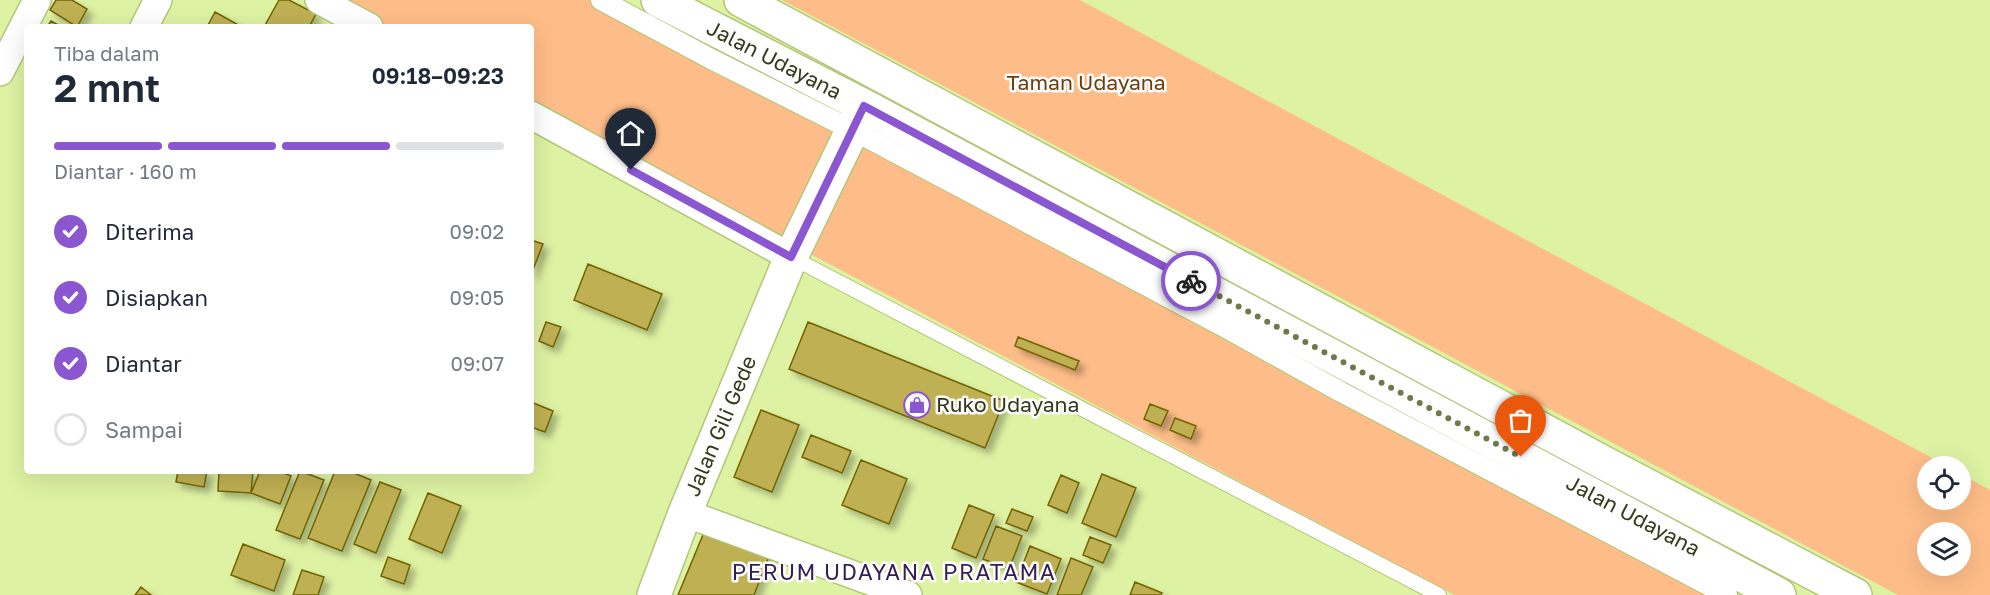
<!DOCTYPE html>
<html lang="id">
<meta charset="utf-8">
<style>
body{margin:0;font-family:"Golos Text",sans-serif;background:#f2f2f3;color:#1f2937;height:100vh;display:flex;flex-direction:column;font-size:22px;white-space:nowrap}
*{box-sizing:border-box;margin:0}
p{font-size:20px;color:#747a83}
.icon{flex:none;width:33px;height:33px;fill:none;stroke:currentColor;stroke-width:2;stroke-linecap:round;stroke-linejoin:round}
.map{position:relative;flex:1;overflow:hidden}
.panel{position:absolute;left:24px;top:24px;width:510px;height:450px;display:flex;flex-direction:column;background:#fff;border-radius:6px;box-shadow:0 6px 24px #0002}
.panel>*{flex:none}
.controls{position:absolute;left:1917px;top:456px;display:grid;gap:12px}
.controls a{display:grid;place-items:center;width:54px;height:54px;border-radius:50%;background:#fff;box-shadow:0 6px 24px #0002;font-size:30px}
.pin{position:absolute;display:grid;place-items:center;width:51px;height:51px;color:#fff;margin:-62px -26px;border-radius:50% 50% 50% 0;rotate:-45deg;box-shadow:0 0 6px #0007}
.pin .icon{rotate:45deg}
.courier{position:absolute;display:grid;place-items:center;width:60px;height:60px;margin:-30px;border:4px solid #8a57d0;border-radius:50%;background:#fff;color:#222;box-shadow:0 2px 8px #0007}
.head em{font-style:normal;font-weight:600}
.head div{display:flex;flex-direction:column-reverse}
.head{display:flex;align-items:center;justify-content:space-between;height:102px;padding:0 30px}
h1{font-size:39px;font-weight:600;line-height:45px}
.bar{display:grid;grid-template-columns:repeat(4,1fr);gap:9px 6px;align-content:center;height:72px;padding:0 30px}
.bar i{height:8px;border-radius:4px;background:#e0e1e3}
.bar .selected{background:#8a57d0}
.bar p{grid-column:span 4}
ol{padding:0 30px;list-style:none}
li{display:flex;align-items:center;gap:18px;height:66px}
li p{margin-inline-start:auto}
li .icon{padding:6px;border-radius:50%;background:#8a57d0;color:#fff;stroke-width:4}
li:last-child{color:#747a83}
li i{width:33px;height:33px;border:3px solid #e0e1e3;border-radius:50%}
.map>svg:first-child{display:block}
.green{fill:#febd88;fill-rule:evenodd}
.building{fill:#bfb052;stroke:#726404;stroke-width:1.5;filter:url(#shadow)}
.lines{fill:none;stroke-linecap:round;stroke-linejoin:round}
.service-casing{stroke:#b3c679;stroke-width:16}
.pedestrian-casing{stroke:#b3c679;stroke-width:22}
.minor-casing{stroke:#b3c679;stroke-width:30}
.tertiary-casing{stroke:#b3c679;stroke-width:36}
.secondary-casing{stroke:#b3c679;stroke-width:36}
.service{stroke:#fff;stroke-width:14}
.pedestrian{stroke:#fff;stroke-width:20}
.minor{stroke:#fff;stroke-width:27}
.tertiary{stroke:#fff;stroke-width:33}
.secondary{stroke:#fff;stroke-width:33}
.done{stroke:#6f7a4a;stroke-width:6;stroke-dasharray:0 10.8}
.route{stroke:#8a57d0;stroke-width:8}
.labels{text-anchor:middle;stroke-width:5;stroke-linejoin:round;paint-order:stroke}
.street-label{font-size:21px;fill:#333a1a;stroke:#fff}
.park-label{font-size:21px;fill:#6c3d0e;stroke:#fff}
.poi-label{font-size:21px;fill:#333a1a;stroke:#fff;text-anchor:start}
.neighbourhood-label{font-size:22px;letter-spacing:1.5px;fill:#351d56;stroke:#fff}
</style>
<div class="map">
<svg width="1990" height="595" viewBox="0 0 1990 595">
<defs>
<filter id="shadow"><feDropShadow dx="5.5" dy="5.5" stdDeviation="3" flood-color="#0004"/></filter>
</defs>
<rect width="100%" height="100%" fill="#def2a3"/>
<path class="green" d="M 332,0 L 592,0 L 1714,595 L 1454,595 L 531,106 L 531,27 L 383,27 Z
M 782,0 L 1080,0 L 1947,466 L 1928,466 L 1928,500 L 1960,500 L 1961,474 L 1990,490 L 1990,595 L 1898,595 ZM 1928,532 L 1960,532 L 1960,566 L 1928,566 Z"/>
<path class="building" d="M 56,0 L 72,0 L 87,9 L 77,27 L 50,10 Z
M 279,0 L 289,0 L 316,14 L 309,27 L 264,27 Z
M 215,12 L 242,27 L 207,27 Z
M 51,21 L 62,27 L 47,27 Z
M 531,240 L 543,244 L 531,275 Z
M 588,264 L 662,294 L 647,330 L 574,300 Z
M 546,322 L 561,327 L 553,347 L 539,341 Z
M 808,322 L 1004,401 L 985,448 L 789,369 Z
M 1018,337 L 1079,361 L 1075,370 L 1015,346 Z
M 531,402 L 553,411 L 545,432 L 531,427 Z
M 1150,404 L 1168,411 L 1161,426 L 1144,419 Z
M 761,410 L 799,425 L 772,492 L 734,477 Z
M 1175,418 L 1196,426 L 1191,439 L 1170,430 Z
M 811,435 L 851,451 L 842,473 L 802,457 Z
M 861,460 L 907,479 L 889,524 L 842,505 Z
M 178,471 L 207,471 L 204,487 L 176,482 Z
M 219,471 L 253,471 L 251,493 L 218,491 Z
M 260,471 L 279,471 L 291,476 L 280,504 L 251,493 Z
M 300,471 L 324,480 L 300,539 L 276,530 Z
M 335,471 L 349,471 L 371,480 L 342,551 L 308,538 Z
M 1102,474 L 1136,488 L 1116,537 L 1082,523 Z
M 1061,475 L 1079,483 L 1067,513 L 1048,505 Z
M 380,482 L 401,490 L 376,553 L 354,544 Z
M 428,493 L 461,506 L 442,553 L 409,539 Z
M 969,505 L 994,515 L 976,558 L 952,548 Z
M 1012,509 L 1033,517 L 1027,531 L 1006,523 Z
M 707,525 L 771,551 L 754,595 L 678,595 Z
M 996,526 L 1022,536 L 1009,569 L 983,559 Z
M 1090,537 L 1111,545 L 1103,563 L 1083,555 Z
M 243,544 L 285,560 L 274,591 L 231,575 Z
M 1030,546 L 1061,559 L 1047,594 L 1016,582 Z
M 388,557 L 410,565 L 404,584 L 381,576 Z
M 1071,558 L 1093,567 L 1081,595 L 1057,595 Z
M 302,570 L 324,577 L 318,595 L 293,595 Z
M 1135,582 L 1162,593 L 1161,595 L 1130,595 Z
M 141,587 L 151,595 L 135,595 Z"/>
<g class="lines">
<g class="service-casing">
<path id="service" d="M 791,257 L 1439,595"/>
</g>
<g class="pedestrian-casing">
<path id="pedestrian" d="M 601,0 L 713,60 L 864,136 L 1228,329 L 1341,392 L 1727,595"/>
</g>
<g class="minor-casing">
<path id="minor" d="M 319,0 L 369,27
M 144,27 L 158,0
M 0,72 L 37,0
M 531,115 L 791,257
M 685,513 L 908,595"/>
</g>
<g class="tertiary-casing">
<path id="tertiary" d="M 654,595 L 685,513 L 791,257 L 864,106"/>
</g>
<g class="secondary-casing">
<path id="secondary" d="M 658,0 L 864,106 L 1779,595
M 741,0 L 1606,464 L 1855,595"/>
</g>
<use href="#service" class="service"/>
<use href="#pedestrian" class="pedestrian"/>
<use href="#minor" class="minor"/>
<use href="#tertiary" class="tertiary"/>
<use href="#secondary" class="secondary"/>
</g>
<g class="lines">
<path class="done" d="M 1191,281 L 1521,457"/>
<path class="route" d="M 631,170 L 791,257 L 864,106 L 1191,281"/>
</g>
<defs>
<g id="shop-ring" transform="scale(1.35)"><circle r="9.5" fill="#fff" stroke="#8a57d0" stroke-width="1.5"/><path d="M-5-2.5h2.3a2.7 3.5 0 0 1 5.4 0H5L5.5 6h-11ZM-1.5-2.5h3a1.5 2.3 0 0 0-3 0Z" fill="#8a57d0"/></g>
</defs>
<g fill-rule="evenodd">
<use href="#shop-ring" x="917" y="405"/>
</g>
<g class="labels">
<g class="street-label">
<text transform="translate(774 60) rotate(27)" y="7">Jalan Udayana</text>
<text transform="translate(721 426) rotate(-67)" y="7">Jalan Gili Gede</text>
<text transform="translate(1633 516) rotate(28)" y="7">Jalan Udayana</text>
</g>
<g class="park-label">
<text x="1086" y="90">Taman Udayana</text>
</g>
<g class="poi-label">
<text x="936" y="412">Ruko Udayana</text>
</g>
<g class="neighbourhood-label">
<text x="894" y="580">PERUM UDAYANA PRATAMA</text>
</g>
</g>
</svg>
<div class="controls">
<a><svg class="icon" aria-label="locate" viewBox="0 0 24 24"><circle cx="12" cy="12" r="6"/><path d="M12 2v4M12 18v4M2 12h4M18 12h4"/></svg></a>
<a><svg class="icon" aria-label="layers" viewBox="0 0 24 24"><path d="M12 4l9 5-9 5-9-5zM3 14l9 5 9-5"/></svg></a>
</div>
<div class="pin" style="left:1521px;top:457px;background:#ea580c"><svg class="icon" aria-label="bag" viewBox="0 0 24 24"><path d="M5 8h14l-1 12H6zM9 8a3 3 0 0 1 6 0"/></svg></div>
<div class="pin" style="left:631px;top:170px;background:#1f2937"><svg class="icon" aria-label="home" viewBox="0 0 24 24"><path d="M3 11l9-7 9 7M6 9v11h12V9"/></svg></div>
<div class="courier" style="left:1191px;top:281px"><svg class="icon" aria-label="bike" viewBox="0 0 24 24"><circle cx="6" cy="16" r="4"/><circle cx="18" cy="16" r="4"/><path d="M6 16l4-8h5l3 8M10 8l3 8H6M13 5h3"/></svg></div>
<section class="panel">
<div class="head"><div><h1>2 mnt</h1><p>Tiba dalam</p></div><em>09:18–09:23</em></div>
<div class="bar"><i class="selected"></i><i class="selected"></i><i class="selected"></i><i></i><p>Diantar · 160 m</p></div>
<ol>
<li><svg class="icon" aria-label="check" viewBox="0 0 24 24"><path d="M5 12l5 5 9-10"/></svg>Diterima<p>09:02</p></li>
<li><svg class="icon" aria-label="check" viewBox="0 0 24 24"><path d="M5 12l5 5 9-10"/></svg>Disiapkan<p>09:05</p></li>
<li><svg class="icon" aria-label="check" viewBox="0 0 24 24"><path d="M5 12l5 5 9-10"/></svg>Diantar<p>09:07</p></li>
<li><i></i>Sampai</li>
</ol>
</section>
</div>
